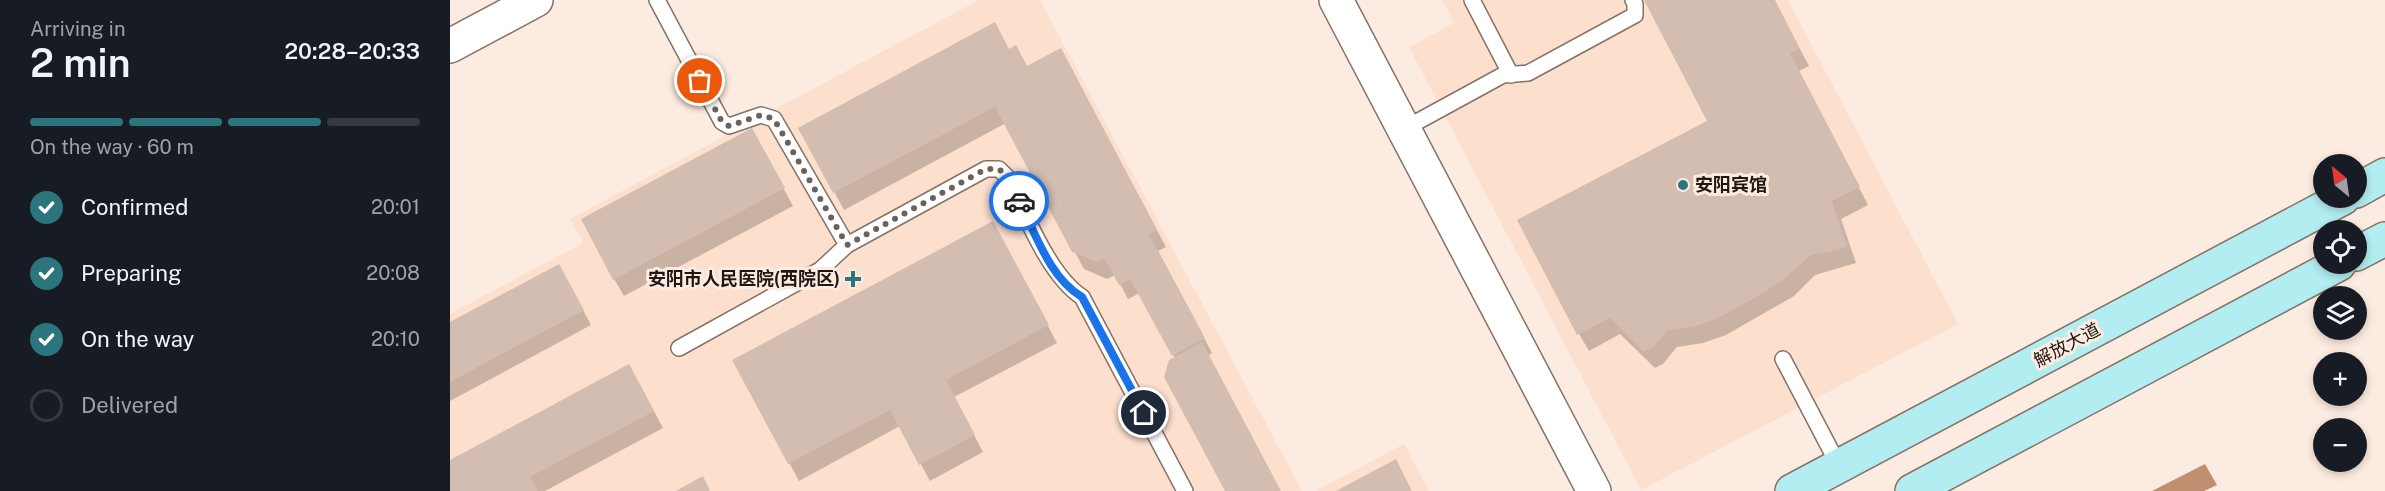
<!DOCTYPE html>
<meta charset="utf-8">
<style>
body{margin:0;font-family:"Public Sans","Noto Sans SC",sans-serif;background:#242831;color:#f1f3f6;height:100vh;display:flex;flex-direction:column;font-size:22px;white-space:nowrap}
*{box-sizing:border-box;margin:0}
p{font-size:20px;color:#9ea1a6}
.icon{flex:none;width:33px;height:33px;fill:none;stroke:currentColor;stroke-width:2;stroke-linecap:round;stroke-linejoin:round}
.map{position:relative;flex:1;overflow:hidden}
.panel{display:flex;flex-direction:column;background:#171b24;width:450px}
.panel>*{flex:none}
.needle{width:39px;rotate:331deg}
.controls{position:absolute;left:1863px;top:154px;display:grid;gap:12px}
.controls a{display:grid;place-items:center;width:54px;height:54px;border-radius:50%;background:#171b24;box-shadow:0 3px 9px #0003;font-size:30px}
.pin{position:absolute;display:grid;place-items:center;width:51px;height:51px;color:#fff;margin:-26px;border:3px solid #fff;border-radius:50%;box-shadow:0 2px 6px #0007}
.courier{position:absolute;display:grid;place-items:center;width:60px;height:60px;margin:-30px;border:4px solid #1a73e8;border-radius:50%;background:#fff;color:#222;box-shadow:0 2px 8px #0007}
.head em{font-style:normal;font-weight:600}
.head div{display:flex;flex-direction:column-reverse}
.head{display:flex;align-items:center;justify-content:space-between;height:102px;padding:0 30px}
h1{font-size:39px;font-weight:600;line-height:45px}
.bar{display:grid;grid-template-columns:repeat(4,1fr);gap:9px 6px;align-content:center;height:72px;padding:0 30px}
.bar i{height:8px;border-radius:4px;background:#363941}
.bar .active{background:#2c757d}
.bar p{grid-column:span 4}
ol{padding:0 30px;list-style:none}
li{display:flex;align-items:center;gap:18px;height:66px}
li p{margin-inline-start:auto}
li .icon{padding:6px;border-radius:50%;background:#2c757d;color:#fff;stroke-width:4}
li:last-child{color:#9ea1a6}
li i{width:33px;height:33px;border:3px solid #363941;border-radius:50%}
main{display:flex;flex:1;min-height:0}
.map>svg:first-child{display:block}
.built{fill:#fcdfcd}
.water{fill:#c18e6f}
.shadow{fill:#0003}
.building{fill:#d2bdb0}
.lines{fill:none;stroke-linecap:round;stroke-linejoin:round}
.service-casing{stroke:#857266;stroke-width:18}
.tertiary-casing{stroke:#857266;stroke-width:36}
.secondary-casing{stroke:#857266;stroke-width:36}
.service{stroke:#fff;stroke-width:15}
.tertiary{stroke:#fff;stroke-width:33}
.secondary{stroke:#b2edf1;stroke-width:33}
.done{stroke:#6c615b;stroke-width:6;stroke-dasharray:0 10.8}
.route{stroke:#1a73e8;stroke-width:8}
.poi-dot{fill:#2c757d;stroke:#fcebe0;stroke-width:2}
.labels{text-anchor:middle;stroke-width:6;stroke-linejoin:round;paint-order:stroke}
.poi-label{font-size:18px;font-weight:bold;fill:#1f1713;stroke:#fcebe0;text-anchor:start}
.street-label{font-size:18px;fill:#1f1713;stroke:#fcebe0}
</style>
<main>
<section class="panel">
<div class="head"><div><h1>2 min</h1><p>Arriving in</p></div><em>20:28–20:33</em></div>
<div class="bar"><i class="active"></i><i class="active"></i><i class="active"></i><i></i><p>On the way · 60 m</p></div>
<ol>
<li><svg class="icon" aria-label="check" viewBox="0 0 24 24"><path d="M5 12l5 5 9-10"/></svg>Confirmed<p>20:01</p></li>
<li><svg class="icon" aria-label="check" viewBox="0 0 24 24"><path d="M5 12l5 5 9-10"/></svg>Preparing<p>20:08</p></li>
<li><svg class="icon" aria-label="check" viewBox="0 0 24 24"><path d="M5 12l5 5 9-10"/></svg>On the way<p>20:10</p></li>
<li><i></i>Delivered</li>
</ol>
</section>
<div class="map">
<svg width="1935" height="491" viewBox="0 0 1935 491">
<rect width="100%" height="100%" fill="#fcebe0"/>
<path class="built" d="M 529,0 L 590,0 L 852,491 L 0,491 L 0,314 L 133,243 L 120,219 Z
M 992,0 L 1338,0 L 1508,324 L 1191,490 L 959,47 L 1004,23 Z
M 954,444 L 979,491 L 866,491 Z"/>
<path class="water" d="M 1755,464 L 1767,485 L 1754,491 L 1702,491 Z"/>
<path class="shadow" d="M 1196,0 L 1324,0 L 1359,66 L 1349,71 L 1418,205 L 1391,219 L 1406,263 L 1365,275 L 1344,296 L 1276,335 L 1253,343 L 1227,347 L 1213,364 L 1205,368 L 1170,334 L 1139,351 L 1129,334 L 1259,121 Z
M 559,50 L 577,68 L 620,67 L 716,247 L 708,251 L 762,353 L 758,356 L 830,491 L 777,491 L 725,358 L 690,293 L 678,299 L 665,275 L 657,279 L 634,269 L 556,123 L 394,210 L 350,128 Z
M 311,147 L 343,206 L 174,296 L 164,279 Z
M 552,240 L 607,343 L 504,397 L 533,452 L 480,481 L 450,426 L 349,481 L 284,361 Z
M 117,280 L 141,325 L 0,401 L 0,324 Z
M 189,383 L 213,428 L 95,491 L 0,491 L 0,462 Z"/>
<path class="building" d="M 1194,0 L 1325,0 L 1350,49 L 1340,53 L 1410,187 L 1382,201 L 1397,246 L 1389,250 L 1361,255 L 1335,278 L 1312,294 L 1266,319 L 1243,327 L 1217,330 L 1204,347 L 1194,352 L 1160,318 L 1127,335 L 1067,220 L 1257,121 Z
M 545,22 L 559,49 L 566,45 L 577,66 L 611,48 L 707,230 L 699,234 L 755,338 L 722,356 L 680,279 L 669,285 L 654,258 L 647,262 L 622,252 L 545,107 L 383,193 L 348,128 Z
M 302,128 L 335,188 L 163,280 L 131,219 Z
M 543,221 L 599,325 L 496,380 L 525,435 L 469,465 L 440,410 L 338,464 L 282,360 Z
M 109,264 L 134,310 L 0,382 L 0,322 Z
M 752,342 L 831,491 L 775,491 L 714,377 L 719,360 Z
M 179,364 L 204,411 L 80,477 L 88,491 L 0,491 L 0,460 Z
M 946,459 L 962,491 L 886,491 Z
M 253,476 L 260,491 L 226,491 Z"/>
<g class="lines">
<g class="service-casing">
<path id="service" d="M 207,0 L 272,122 L 279,126 L 311,115 L 324,119 L 397,245
M 1022,0 L 1061,75
M 954,129 L 1053,75 L 1078,73 L 1185,15 L 1185,4 L 1183,0
M 229,348 L 370,270 L 397,245 L 536,169 L 549,169 L 557,177 C 575,213 599,276 632,297 L 735,491
M 1333,359 L 1389,466"/>
</g>
<g class="tertiary-casing">
<path id="tertiary" d="M 886,0 L 1144,491
M 0,46 L 86,0"/>
</g>
<g class="secondary-casing">
<path id="secondary" d="M 1906,191 L 1935,175
M 1906,254 L 1935,239
M 1342,491 L 1893,198
M 1462,491 L 1889,264"/>
</g>
<use href="#service" class="service"/>
<use href="#tertiary" class="tertiary"/>
<use href="#secondary" class="secondary"/>
</g>
<g class="lines">
<path class="done" d="M 250,81 L 272,122 L 279,126 L 311,115 L 324,119 L 397,245 L 536,169 L 549,169 L 557,177 L 569,201"/>
<path class="route" d="M 569,201 C 586,234 599,277 632,297 L 694,413"/>
</g>
<g class="poi-dot">
<circle cx="1233" cy="185" r="6"/>
<path d="M400 270h6v6h6v6h-6v6h-6v-6h-6v-6h6z"/>
</g>
<g class="labels">
<g class="poi-label">
<text x="1245" y="191">安阳宾馆</text>
<text x="390" y="285" text-anchor="end">安阳市人民医院(西院区)</text>
</g>
<g class="street-label">
<text transform="translate(1617 345) rotate(-28)" y="6">解放大道</text>
</g>
</g>
</svg>
<div class="controls">
<a><svg class="needle" viewBox="-14 -14 28 28"><path d="M0-13l5 13h-10z" fill="#e53935"/><path d="M0 13l5-13h-10z" fill="#9ea1a6"/></svg></a>
<a><svg class="icon" aria-label="locate" viewBox="0 0 24 24"><circle cx="12" cy="12" r="6"/><path d="M12 2v4M12 18v4M2 12h4M18 12h4"/></svg></a>
<a><svg class="icon" aria-label="layers" viewBox="0 0 24 24"><path d="M12 4l9 5-9 5-9-5zM3 14l9 5 9-5"/></svg></a>
<a>+</a>
<a>−</a>
</div>
<div class="pin" style="left:250px;top:81px;background:#ea580c"><svg class="icon" aria-label="bag" viewBox="0 0 24 24"><path d="M5 8h14l-1 12H6zM9 8a3 3 0 0 1 6 0"/></svg></div>
<div class="pin" style="left:694px;top:413px;background:#1f2937"><svg class="icon" aria-label="home" viewBox="0 0 24 24"><path d="M3 11l9-7 9 7M6 9v11h12V9"/></svg></div>
<div class="courier" style="left:569px;top:201px"><svg class="icon" aria-label="car" viewBox="0 0 24 24"><path d="M5 17H2v-5l4-1 3-4h7l3 4 3 1v5h-3M9 17h6M6 11h13"/><circle cx="7" cy="17" r="2"/><circle cx="17" cy="17" r="2"/></svg></div>
</div>
</main>
